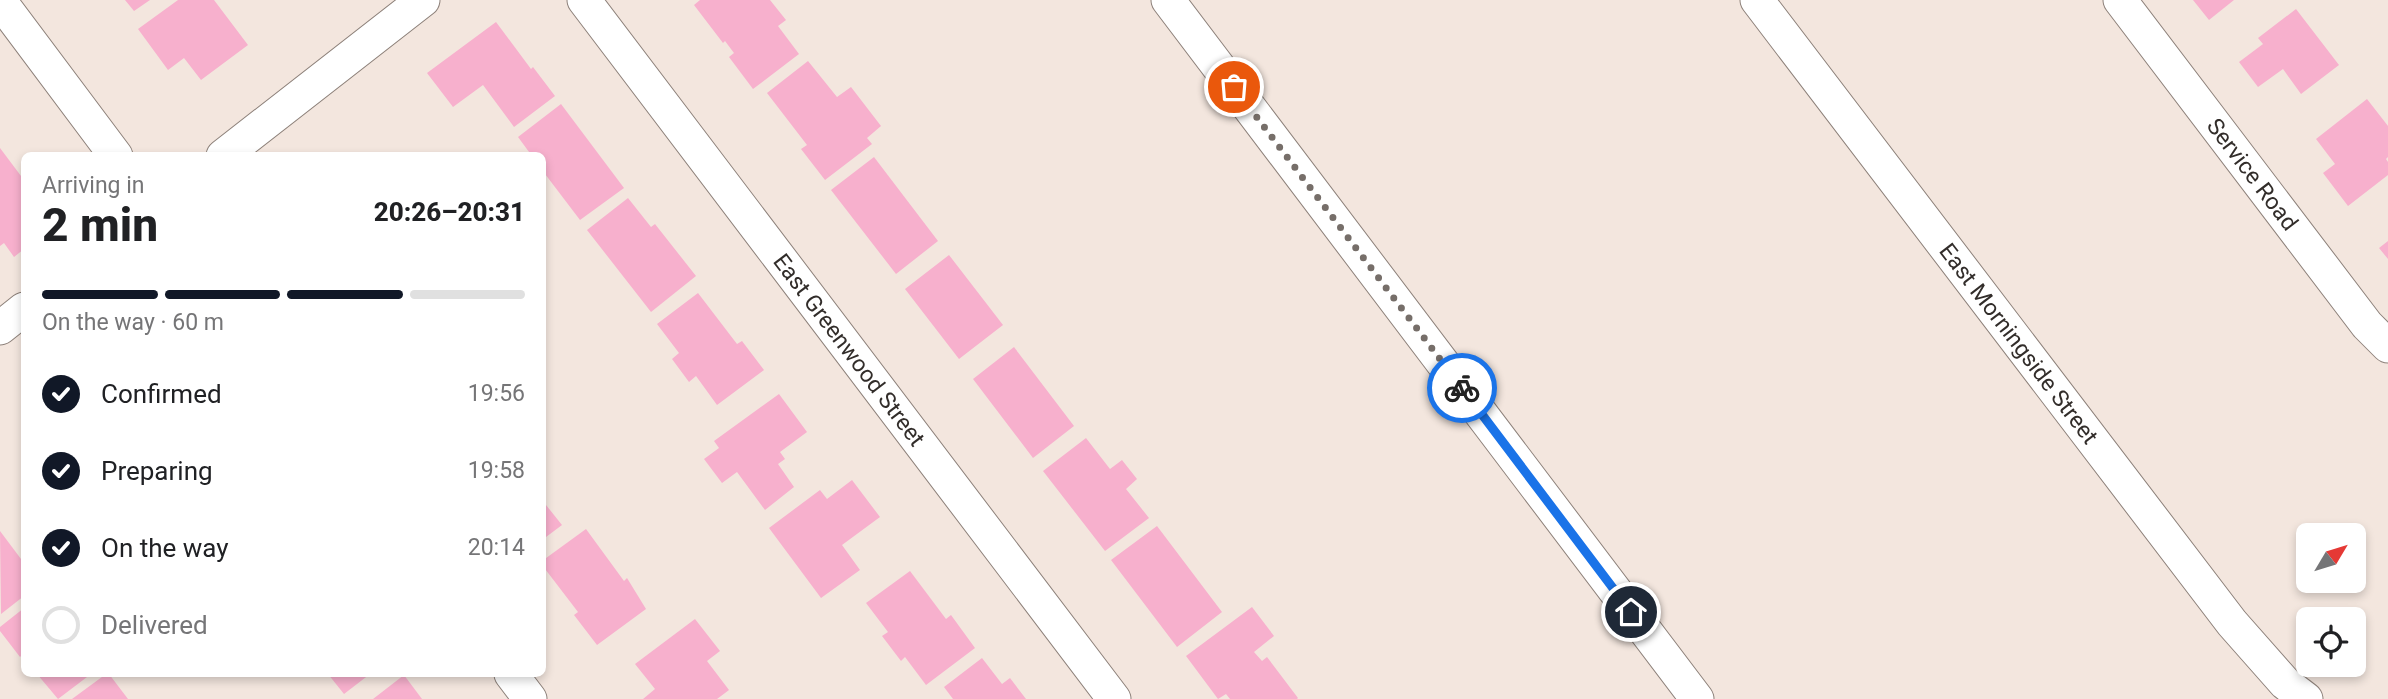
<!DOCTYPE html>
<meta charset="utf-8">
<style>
body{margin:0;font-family:Roboto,sans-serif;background:#f2f2f2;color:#202124;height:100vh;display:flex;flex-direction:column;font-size:26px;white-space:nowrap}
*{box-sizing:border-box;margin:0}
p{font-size:23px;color:#757577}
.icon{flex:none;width:38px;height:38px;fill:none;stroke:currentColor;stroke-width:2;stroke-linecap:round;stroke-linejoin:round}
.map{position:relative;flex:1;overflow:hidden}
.details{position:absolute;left:21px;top:152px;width:525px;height:525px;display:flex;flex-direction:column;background:#fff;border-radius:10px;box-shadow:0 4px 10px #0003}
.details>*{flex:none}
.needle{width:46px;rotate:52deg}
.controls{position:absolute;left:2296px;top:523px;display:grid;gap:14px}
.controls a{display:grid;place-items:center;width:70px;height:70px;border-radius:10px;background:#fff;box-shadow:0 4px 10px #0003;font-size:35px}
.pin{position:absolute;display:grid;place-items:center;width:60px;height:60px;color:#fff;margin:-30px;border:4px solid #fff;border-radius:50%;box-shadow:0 2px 7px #0007}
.courier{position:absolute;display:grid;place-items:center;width:70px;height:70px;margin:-35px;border:5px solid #1a73e8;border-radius:50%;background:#fff;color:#222;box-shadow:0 2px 9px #0007}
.headline em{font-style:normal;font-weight:800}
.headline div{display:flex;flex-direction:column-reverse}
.headline{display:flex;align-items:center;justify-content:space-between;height:119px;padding:0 21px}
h1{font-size:46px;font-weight:800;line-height:52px}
.bar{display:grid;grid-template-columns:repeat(4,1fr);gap:10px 7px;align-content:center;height:84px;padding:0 21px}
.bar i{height:9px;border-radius:5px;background:#e0e0e0}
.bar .selected{background:#111827}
.bar p{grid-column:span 4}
ol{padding:0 21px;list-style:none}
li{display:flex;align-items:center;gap:21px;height:77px}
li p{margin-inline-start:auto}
li .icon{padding:7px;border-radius:50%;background:#111827;color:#fff;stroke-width:4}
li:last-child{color:#757577}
li i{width:38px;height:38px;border:4px solid #e0e0e0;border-radius:50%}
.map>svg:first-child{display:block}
.building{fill:#f7b0cd}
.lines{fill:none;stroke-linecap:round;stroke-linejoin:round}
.minor-casing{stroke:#8d817a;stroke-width:35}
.minor{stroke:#fff;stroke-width:33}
.done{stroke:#766e69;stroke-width:7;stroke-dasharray:0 12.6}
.route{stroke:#1a73e8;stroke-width:9}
.labels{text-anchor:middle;stroke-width:7;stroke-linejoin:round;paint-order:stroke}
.street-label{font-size:23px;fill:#322d2a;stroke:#fff}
</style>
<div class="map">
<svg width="2388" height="699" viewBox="0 0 2388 699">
<rect width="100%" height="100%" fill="#f3e6de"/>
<path class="building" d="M 125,0 L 150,0 L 134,11 Z
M 178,0 L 214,0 L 248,45 L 201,80 L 184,58 L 168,70 L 138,29 Z
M 700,0 L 770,0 L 786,20 L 778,26 L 799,54 L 753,89 L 729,57 L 734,53 L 725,41 L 723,43 L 694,5 Z
M 2193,0 L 2234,0 L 2209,20 Z
M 2296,9 L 2339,65 L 2301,94 L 2283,69 L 2258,87 L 2239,62 L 2263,44 L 2258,38 Z
M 496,22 L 531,69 L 533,67 L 555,96 L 514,127 L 483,85 L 453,107 L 427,73 Z
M 808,61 L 837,97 L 851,87 L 881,126 L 867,138 L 872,144 L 825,180 L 801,149 L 807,145 L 767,93 Z
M 2367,99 L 2388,126 L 2388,157 L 2386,159 L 2388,162 L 2388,175 L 2348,206 L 2323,173 L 2335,164 L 2316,139 Z
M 561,104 L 624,188 L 580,220 L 542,170 L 542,156 L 532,156 L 518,137 Z
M 0,148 L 24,180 L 24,249 L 14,257 L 4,243 L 0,246 Z
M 874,157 L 938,241 L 896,274 L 831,190 Z
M 628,198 L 651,227 L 655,224 L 696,276 L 651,312 L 587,230 Z
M 2388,241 L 2388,259 L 2379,248 Z
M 949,255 L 1003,325 L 959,359 L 905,289 Z
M 698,293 L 737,344 L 742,341 L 764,370 L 717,405 L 696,376 L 689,382 L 672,359 L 679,353 L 657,324 Z
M 1014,347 L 1074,426 L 1033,458 L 973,379 Z
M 779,394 L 807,432 L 780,452 L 785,459 L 778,464 L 794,487 L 765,510 L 737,472 L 722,483 L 704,459 L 719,448 L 714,441 Z
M 1086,438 L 1110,469 L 1122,460 L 1137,479 L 1126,489 L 1149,518 L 1105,551 L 1043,471 Z
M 852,480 L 880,517 L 842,545 L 860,570 L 821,598 L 769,528 L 820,490 L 827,499 Z
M 542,500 L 562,525 L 542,540 Z
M 1157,526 L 1222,612 L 1177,647 L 1111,560 Z
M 586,529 L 624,581 L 627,578 L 646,609 L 597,645 L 574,615 L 578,612 L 542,565 L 542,561 Z
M 0,531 L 24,563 L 24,596 L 1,614 Z
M 910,571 L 946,619 L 951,615 L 975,648 L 926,685 L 905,657 L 901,661 L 882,636 L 888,632 L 866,603 Z
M 1252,607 L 1274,636 L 1254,652 L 1262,661 L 1267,657 L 1298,698 L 1297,699 L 1230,699 L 1226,694 L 1218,699 L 1186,656 Z
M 24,608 L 24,658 L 22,655 L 20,657 L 0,631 L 0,627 Z
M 695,619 L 720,651 L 707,661 L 729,690 L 717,699 L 643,699 L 655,689 L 635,664 Z
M 982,658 L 1002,684 L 1010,678 L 1026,699 L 953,699 L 944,687 Z
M 37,674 L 91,674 L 58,699 Z
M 106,674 L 109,674 L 128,699 L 72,699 Z
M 328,674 L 370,674 L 344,694 Z
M 404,675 L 422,699 L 373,699 Z"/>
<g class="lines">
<g class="minor-casing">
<g id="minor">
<path id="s1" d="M 584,0 L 1114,699"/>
<path d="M 1168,0 L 1697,699"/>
<path id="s2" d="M 1757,0 L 2232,623 L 2285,683 L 2306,699"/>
<path id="s3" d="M 2120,0 L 2367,325 L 2388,346"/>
<path d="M 0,1 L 116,156"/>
<path d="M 223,156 L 423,0"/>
<path d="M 0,328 L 24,309"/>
<path d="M 511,674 L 530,699"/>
</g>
</g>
<use href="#minor" class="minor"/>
</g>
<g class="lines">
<path class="done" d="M 1234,87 L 1462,388"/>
<path class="route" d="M 1462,388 L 1631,612"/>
</g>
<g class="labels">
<g class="street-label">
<text dy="8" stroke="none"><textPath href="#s3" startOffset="219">Service Road</textPath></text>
<text dy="8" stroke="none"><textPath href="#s2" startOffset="432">East Morningside Street</textPath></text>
<text dy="8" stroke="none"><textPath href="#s1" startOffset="439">East Greenwood Street</textPath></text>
</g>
</g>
</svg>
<div class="controls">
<a><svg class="needle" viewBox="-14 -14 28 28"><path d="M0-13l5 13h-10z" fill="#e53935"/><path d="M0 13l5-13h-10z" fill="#757577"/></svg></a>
<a><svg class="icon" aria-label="locate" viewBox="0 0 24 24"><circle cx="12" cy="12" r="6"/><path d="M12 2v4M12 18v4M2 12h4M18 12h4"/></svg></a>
</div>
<div class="pin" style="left:1234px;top:87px;background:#ea580c"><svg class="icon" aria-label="bag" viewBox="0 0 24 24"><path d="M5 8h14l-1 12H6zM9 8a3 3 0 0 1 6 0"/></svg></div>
<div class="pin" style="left:1631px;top:612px;background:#1f2937"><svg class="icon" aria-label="home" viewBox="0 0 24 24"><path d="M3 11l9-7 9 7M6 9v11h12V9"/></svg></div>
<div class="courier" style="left:1462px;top:388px"><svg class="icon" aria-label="bike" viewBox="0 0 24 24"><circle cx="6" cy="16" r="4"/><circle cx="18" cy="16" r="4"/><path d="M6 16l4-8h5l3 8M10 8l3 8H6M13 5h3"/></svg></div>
<section class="details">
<div class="headline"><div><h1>2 min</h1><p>Arriving in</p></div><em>20:26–20:31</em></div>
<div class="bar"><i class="selected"></i><i class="selected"></i><i class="selected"></i><i></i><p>On the way · 60 m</p></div>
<ol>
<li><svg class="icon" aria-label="check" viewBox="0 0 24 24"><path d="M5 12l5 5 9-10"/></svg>Confirmed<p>19:56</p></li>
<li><svg class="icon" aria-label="check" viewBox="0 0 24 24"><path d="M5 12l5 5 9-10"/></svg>Preparing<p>19:58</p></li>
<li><svg class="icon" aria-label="check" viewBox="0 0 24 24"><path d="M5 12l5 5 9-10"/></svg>On the way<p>20:14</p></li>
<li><i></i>Delivered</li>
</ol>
</section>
</div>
